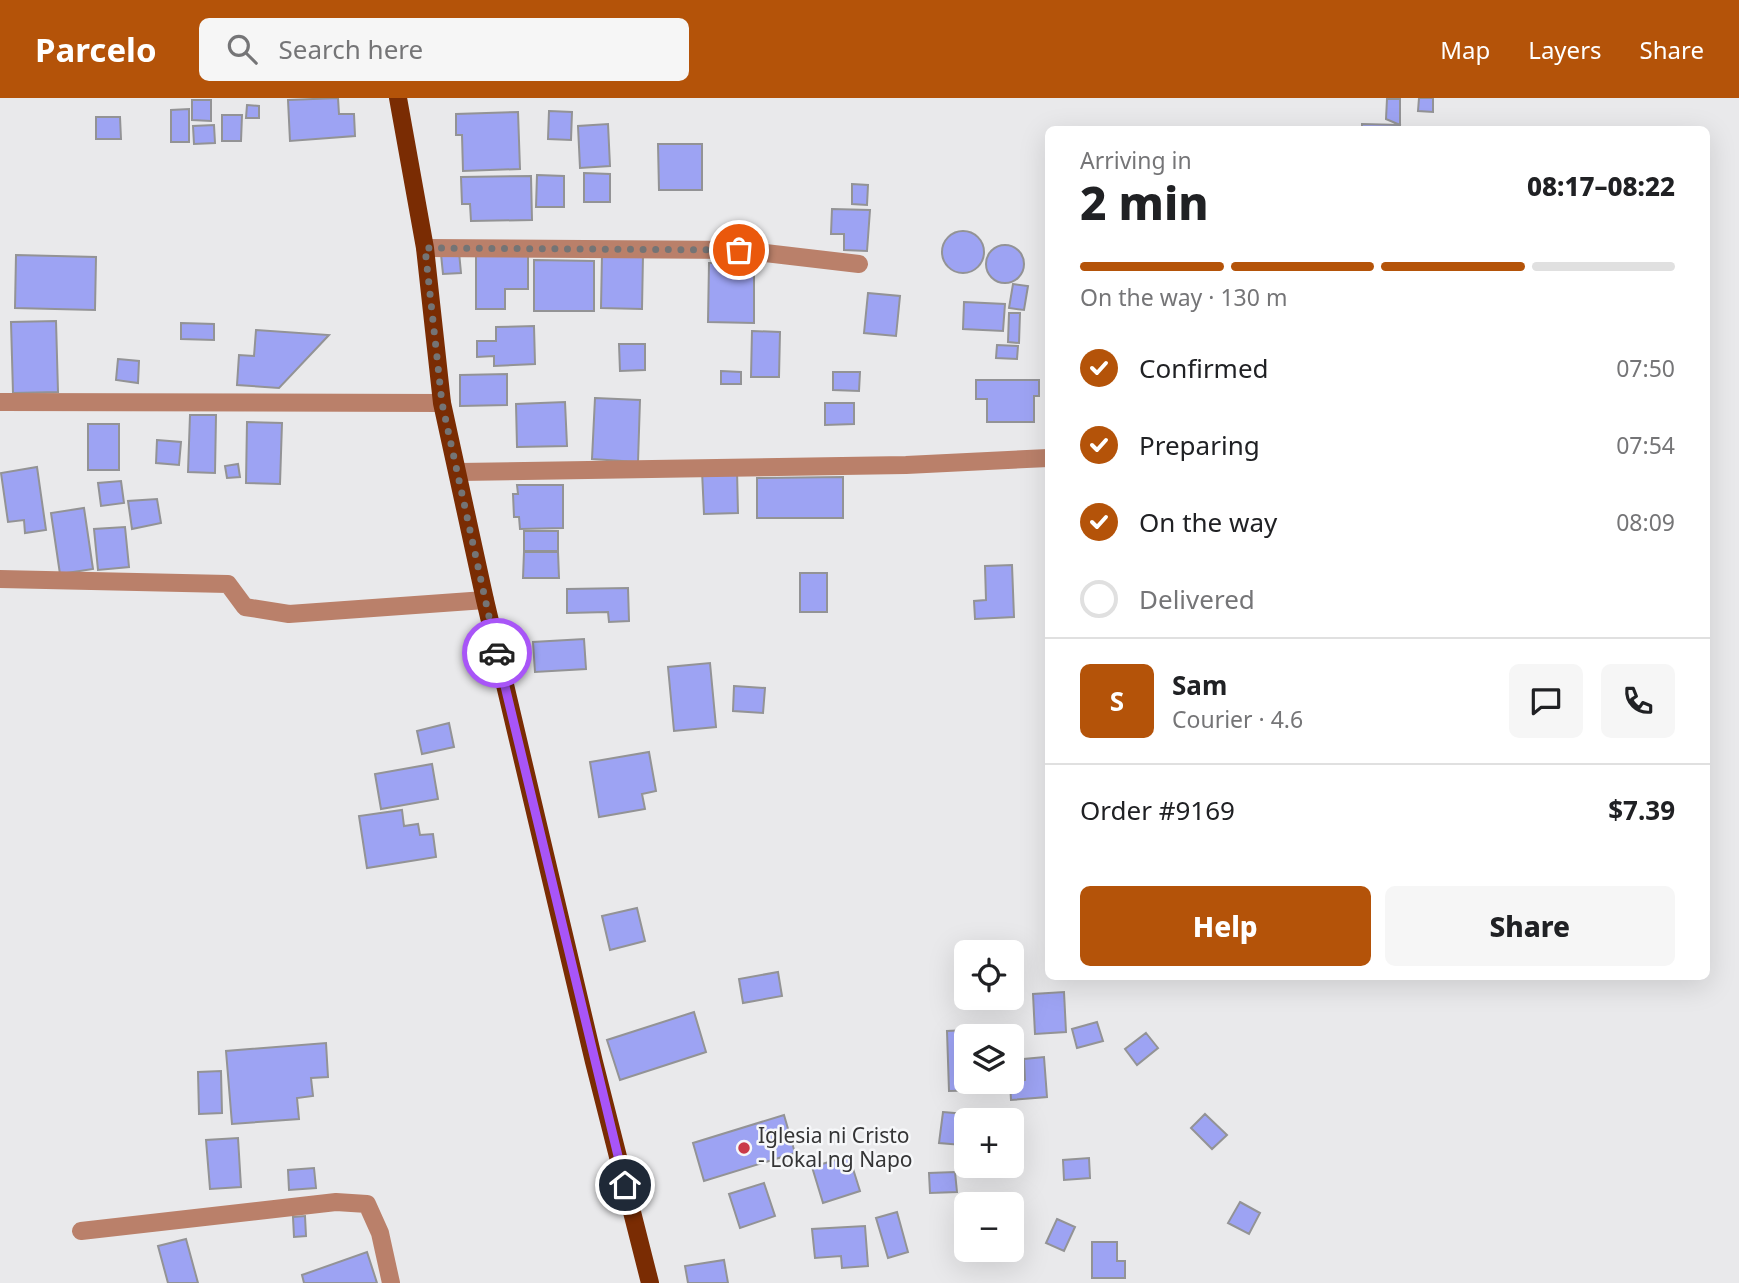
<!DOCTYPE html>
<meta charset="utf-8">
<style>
body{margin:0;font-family:"Noto Sans",sans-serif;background:#f6f6f6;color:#202124;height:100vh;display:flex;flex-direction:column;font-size:26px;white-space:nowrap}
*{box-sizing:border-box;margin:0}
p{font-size:23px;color:#757577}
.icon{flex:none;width:38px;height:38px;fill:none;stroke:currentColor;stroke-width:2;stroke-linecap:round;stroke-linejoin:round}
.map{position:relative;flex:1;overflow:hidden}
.details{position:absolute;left:1045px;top:28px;width:665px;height:854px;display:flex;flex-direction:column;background:#fff;border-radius:10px;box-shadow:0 7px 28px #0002}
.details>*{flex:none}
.controls{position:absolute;left:954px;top:842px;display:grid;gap:14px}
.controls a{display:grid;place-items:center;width:70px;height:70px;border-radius:10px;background:#fff;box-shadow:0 7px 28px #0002;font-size:35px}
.pin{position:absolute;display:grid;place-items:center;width:60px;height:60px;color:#fff;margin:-30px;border:4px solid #fff;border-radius:50%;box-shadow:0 2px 7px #0007}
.courier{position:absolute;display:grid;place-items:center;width:70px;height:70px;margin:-35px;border:5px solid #a855f7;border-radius:50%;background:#fff;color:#222;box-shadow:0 2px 9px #0007}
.overview em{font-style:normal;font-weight:800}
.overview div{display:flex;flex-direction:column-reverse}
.overview{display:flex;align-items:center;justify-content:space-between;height:119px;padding:0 35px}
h1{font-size:46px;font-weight:800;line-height:52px}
.bar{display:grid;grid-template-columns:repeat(4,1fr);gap:10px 7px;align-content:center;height:84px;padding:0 35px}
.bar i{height:9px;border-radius:5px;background:#e0e0e0}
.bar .current{background:#b45309}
.bar p{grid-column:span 4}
.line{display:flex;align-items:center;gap:18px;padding:0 35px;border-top:2px solid #e0e0e0}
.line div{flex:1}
.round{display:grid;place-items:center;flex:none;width:74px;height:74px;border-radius:10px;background:#f6f6f6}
ol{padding:0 35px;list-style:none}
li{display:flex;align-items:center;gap:21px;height:77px}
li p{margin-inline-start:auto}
li .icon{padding:7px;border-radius:50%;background:#b45309;color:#fff;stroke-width:4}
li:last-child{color:#757577}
li i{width:38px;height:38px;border:4px solid #e0e0e0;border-radius:50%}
.primary-button{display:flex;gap:14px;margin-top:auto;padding:14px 35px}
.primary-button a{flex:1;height:80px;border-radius:10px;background:#b45309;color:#fff;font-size:28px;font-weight:800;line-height:80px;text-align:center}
.primary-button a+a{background:#f6f6f6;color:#202124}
header{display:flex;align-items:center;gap:42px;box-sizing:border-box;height:98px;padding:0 35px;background:#b45309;color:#fff}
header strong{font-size:33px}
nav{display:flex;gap:38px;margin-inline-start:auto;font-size:24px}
.search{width:490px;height:63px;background:#f6f6f6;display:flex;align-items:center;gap:18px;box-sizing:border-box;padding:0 24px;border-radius:10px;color:#757577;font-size:26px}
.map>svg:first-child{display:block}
.building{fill:#9da3f3;stroke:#939395;stroke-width:2}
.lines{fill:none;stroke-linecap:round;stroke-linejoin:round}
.minor{stroke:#ba806a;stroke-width:18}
.major{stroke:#7a2c03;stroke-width:18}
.done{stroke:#747475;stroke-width:7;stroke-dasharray:0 12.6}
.route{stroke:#a855f7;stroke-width:9}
.poi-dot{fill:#ca3a49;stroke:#f6f7f9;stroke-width:2.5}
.labels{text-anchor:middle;stroke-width:5;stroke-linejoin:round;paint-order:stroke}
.poi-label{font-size:21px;fill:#353536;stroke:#f6f7f9;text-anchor:start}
</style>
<header>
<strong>Parcelo</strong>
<div class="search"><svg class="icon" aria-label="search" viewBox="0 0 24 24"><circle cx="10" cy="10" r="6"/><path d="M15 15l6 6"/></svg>Search here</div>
<nav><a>Map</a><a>Layers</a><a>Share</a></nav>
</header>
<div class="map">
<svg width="1739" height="1185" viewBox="0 0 1739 1185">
<rect width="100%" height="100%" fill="#e9e9eb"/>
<path class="building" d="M 338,0 L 339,16 L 354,16 L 355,38 L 290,43 L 288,2 Z
M 1419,0 L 1433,0 L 1433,14 L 1418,13 Z
M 1387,1 L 1400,1 L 1400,27 L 1386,21 Z
M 192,2 L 211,2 L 211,23 L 192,22 Z
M 247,7 L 259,8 L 259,20 L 246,20 Z
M 189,11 L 189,44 L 171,44 L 171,12 Z
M 549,13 L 572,14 L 571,42 L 548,41 Z
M 518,14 L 520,71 L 463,73 L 462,37 L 456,37 L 456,16 Z
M 222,17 L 242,17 L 241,43 L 222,43 Z
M 96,19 L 120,19 L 121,41 L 96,41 Z
M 608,26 L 610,68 L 580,70 L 578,28 Z
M 1362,26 L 1400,27 L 1399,32 L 1362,32 Z
M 214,27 L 215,45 L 194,46 L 193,28 Z
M 658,46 L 702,46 L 702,92 L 659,92 Z
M 584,75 L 610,76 L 610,104 L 584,104 Z
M 537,77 L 564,78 L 564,109 L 536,109 Z
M 531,78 L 532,122 L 471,123 L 470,106 L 462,106 L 461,79 Z
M 852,86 L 868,87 L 867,107 L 852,106 Z
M 832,111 L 870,112 L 867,153 L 844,152 L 844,136 L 831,136 Z
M942 154a21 21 0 1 1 42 0a21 21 0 1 1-42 0Z
M986 166a19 19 0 1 1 38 0a19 19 0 1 1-38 0Z
M 459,154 L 461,175 L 443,176 L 441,156 Z
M 602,156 L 643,157 L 642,211 L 601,210 Z
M 16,157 L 96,159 L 95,212 L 15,210 Z
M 476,157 L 528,157 L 528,191 L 505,191 L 505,211 L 476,211 Z
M 534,162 L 594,163 L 594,213 L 534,213 Z
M 709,165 L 729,165 L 729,172 L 754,172 L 754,225 L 708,224 Z
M 1013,186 L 1028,188 L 1024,212 L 1009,210 Z
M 868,195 L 900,198 L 896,238 L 864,235 Z
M 964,204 L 1005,206 L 1003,233 L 963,231 Z
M 1009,215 L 1020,215 L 1019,245 L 1008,244 Z
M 56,223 L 58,294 L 13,295 L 11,224 Z
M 181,225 L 214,226 L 214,242 L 181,241 Z
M 534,228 L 535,266 L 494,268 L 494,258 L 477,259 L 477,243 L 496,243 L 496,229 Z
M 256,232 L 329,237 L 279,290 L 237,287 L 239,257 L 254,258 Z
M 752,233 L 780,234 L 779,279 L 751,279 Z
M 619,246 L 645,246 L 645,272 L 620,273 Z
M 997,247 L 1018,248 L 1017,261 L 996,260 Z
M 118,261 L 139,263 L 138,285 L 116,282 Z
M 721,273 L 741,274 L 741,286 L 721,286 Z
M 833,274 L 860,274 L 859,293 L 833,292 Z
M 507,276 L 507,307 L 460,308 L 460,277 Z
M 976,282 L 1039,282 L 1039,298 L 1034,298 L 1034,324 L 987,324 L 987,301 L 976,301 Z
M 595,300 L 640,302 L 638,364 L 592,361 Z
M 565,304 L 567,348 L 517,349 L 516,306 Z
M 825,305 L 854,305 L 854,326 L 825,327 Z
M 190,317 L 216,317 L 215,375 L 188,374 Z
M 247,324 L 282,325 L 280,386 L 246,385 Z
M 88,326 L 119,326 L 119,372 L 88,372 Z
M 157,342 L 181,344 L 179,367 L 156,365 Z
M 238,366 L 240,379 L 227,380 L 225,368 Z
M 37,369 L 46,432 L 25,435 L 24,422 L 8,424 L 1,375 Z
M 737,372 L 738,415 L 704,416 L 702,373 Z
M 843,379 L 843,420 L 757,420 L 757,380 Z
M 121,383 L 124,405 L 101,408 L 98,385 Z
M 517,387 L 563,387 L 563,430 L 520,431 L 519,419 L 514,419 L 513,396 L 518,396 Z
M 157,401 L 161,425 L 132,431 L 128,403 Z
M 84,410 L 93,471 L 60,476 L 51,415 Z
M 125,429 L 129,469 L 98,472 L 94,431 Z
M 524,433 L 558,433 L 558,453 L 524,453 Z
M 524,454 L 558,454 L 559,480 L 523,480 Z
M 1012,467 L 1014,519 L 975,521 L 974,503 L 986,502 L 985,468 Z
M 800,475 L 827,475 L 827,514 L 800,514 Z
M 628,490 L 629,523 L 609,524 L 608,514 L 567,515 L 567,491 Z
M 584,541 L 586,571 L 535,574 L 533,544 Z
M 710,565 L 716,629 L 674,633 L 668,569 Z
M 734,588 L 765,590 L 763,615 L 733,613 Z
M 449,625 L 454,649 L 422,656 L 417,633 Z
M 649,654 L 656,693 L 642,696 L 645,711 L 599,719 L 590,664 Z
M 432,666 L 438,701 L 381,711 L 375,676 Z
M 402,712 L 404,728 L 418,726 L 420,737 L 433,736 L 436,759 L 367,770 L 359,718 Z
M 637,810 L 645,843 L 610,852 L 602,818 Z
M 778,874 L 782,898 L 743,905 L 739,881 Z
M 1064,894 L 1066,934 L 1035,936 L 1033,896 Z
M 694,914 L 706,954 L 620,982 L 607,942 Z
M 1097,924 L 1103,943 L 1077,950 L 1072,931 Z
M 967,932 L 966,984 L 986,984 L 986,992 L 949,993 L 947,933 Z
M 1146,935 L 1158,950 L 1137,967 L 1125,951 Z
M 326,945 L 328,979 L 311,980 L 313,998 L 297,1000 L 299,1021 L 232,1026 L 226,953 Z
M 1044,959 L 1047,999 L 1011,1002 L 1010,984 L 1025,982 L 1024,961 Z
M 221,973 L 222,1015 L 199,1016 L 198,974 Z
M 943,1014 L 965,1016 L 962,1047 L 939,1045 Z
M 1205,1016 L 1227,1037 L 1212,1051 L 1191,1030 Z
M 784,1017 L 795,1055 L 704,1083 L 693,1045 Z
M 238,1040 L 241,1089 L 210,1091 L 206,1042 Z
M 849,1058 L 860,1093 L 823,1105 L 812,1069 Z
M 1089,1060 L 1090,1080 L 1064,1082 L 1063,1062 Z
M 314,1070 L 316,1090 L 289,1092 L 288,1072 Z
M 955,1074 L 957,1094 L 930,1095 L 929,1075 Z
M 764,1085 L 775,1118 L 740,1130 L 729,1096 Z
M 1240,1104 L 1260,1115 L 1249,1136 L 1228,1125 Z
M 897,1114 L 908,1154 L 888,1160 L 876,1120 Z
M 305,1118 L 306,1138 L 294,1139 L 293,1119 Z
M 1057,1121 L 1075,1129 L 1064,1153 L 1046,1145 Z
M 865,1128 L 868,1168 L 842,1170 L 841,1158 L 815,1160 L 812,1131 Z
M 186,1141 L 198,1185 L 168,1185 L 158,1148 Z
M 1092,1144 L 1117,1144 L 1117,1163 L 1125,1163 L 1125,1180 L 1092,1180 Z
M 367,1154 L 377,1185 L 304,1185 L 302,1177 Z
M 724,1162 L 728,1185 L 688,1185 L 685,1168 Z"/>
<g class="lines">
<path class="minor" d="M 425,150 L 739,152 L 859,166
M 0,304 L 442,305
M 459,374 L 906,367 L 1048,360
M 0,481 L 228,486 L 245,509 L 289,516 L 485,502
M 81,1133 L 336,1104 L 367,1106 L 380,1135 L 391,1185"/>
<path class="major" d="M 398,0 L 425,150 L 442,305 L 485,502 L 594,964 L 650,1185"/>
</g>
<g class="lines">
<path class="done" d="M 497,555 L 442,305 L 425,150 L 739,152"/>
<path class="route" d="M 497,555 L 625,1087"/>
</g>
<circle class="poi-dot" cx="744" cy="1050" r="7"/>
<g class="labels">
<g class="poi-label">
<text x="758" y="1045">Iglesia ni Cristo<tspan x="758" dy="24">- Lokal ng Napo</tspan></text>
</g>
</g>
</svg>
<div class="controls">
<a><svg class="icon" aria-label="locate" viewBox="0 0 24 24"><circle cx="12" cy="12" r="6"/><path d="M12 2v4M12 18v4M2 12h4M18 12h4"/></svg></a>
<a><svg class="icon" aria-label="layers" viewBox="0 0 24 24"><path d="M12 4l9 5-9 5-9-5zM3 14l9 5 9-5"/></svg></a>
<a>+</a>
<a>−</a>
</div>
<div class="pin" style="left:739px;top:152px;background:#ea580c"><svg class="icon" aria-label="bag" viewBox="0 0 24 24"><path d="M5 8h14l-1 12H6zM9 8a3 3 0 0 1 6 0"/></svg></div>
<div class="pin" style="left:625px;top:1087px;background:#1f2937"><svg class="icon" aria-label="home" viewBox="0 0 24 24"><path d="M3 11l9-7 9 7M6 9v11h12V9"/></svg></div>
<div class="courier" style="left:497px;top:555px"><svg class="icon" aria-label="car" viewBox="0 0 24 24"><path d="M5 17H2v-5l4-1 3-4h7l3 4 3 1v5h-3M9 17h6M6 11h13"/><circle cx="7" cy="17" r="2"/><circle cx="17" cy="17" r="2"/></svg></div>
<section class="details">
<div class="overview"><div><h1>2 min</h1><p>Arriving in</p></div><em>08:17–08:22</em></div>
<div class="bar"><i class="current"></i><i class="current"></i><i class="current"></i><i></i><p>On the way · 130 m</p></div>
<ol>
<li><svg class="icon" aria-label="check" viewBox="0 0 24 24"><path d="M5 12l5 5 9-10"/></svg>Confirmed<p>07:50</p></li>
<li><svg class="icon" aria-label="check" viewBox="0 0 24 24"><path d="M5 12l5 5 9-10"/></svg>Preparing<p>07:54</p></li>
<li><svg class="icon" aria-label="check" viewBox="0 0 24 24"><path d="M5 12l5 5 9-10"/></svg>On the way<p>08:09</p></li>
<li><i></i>Delivered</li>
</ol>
<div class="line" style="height:126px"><b class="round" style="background:#b45309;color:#fff">S</b><div><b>Sam</b><p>Courier · 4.6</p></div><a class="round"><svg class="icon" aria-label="chat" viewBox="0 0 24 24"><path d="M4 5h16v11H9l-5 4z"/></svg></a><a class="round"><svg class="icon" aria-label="phone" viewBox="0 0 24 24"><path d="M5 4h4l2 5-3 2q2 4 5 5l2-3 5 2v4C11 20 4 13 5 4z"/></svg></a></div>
<div class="line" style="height:91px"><div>Order #9169</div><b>$7.39</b></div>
<div class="primary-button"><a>Help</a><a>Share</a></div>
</section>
</div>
